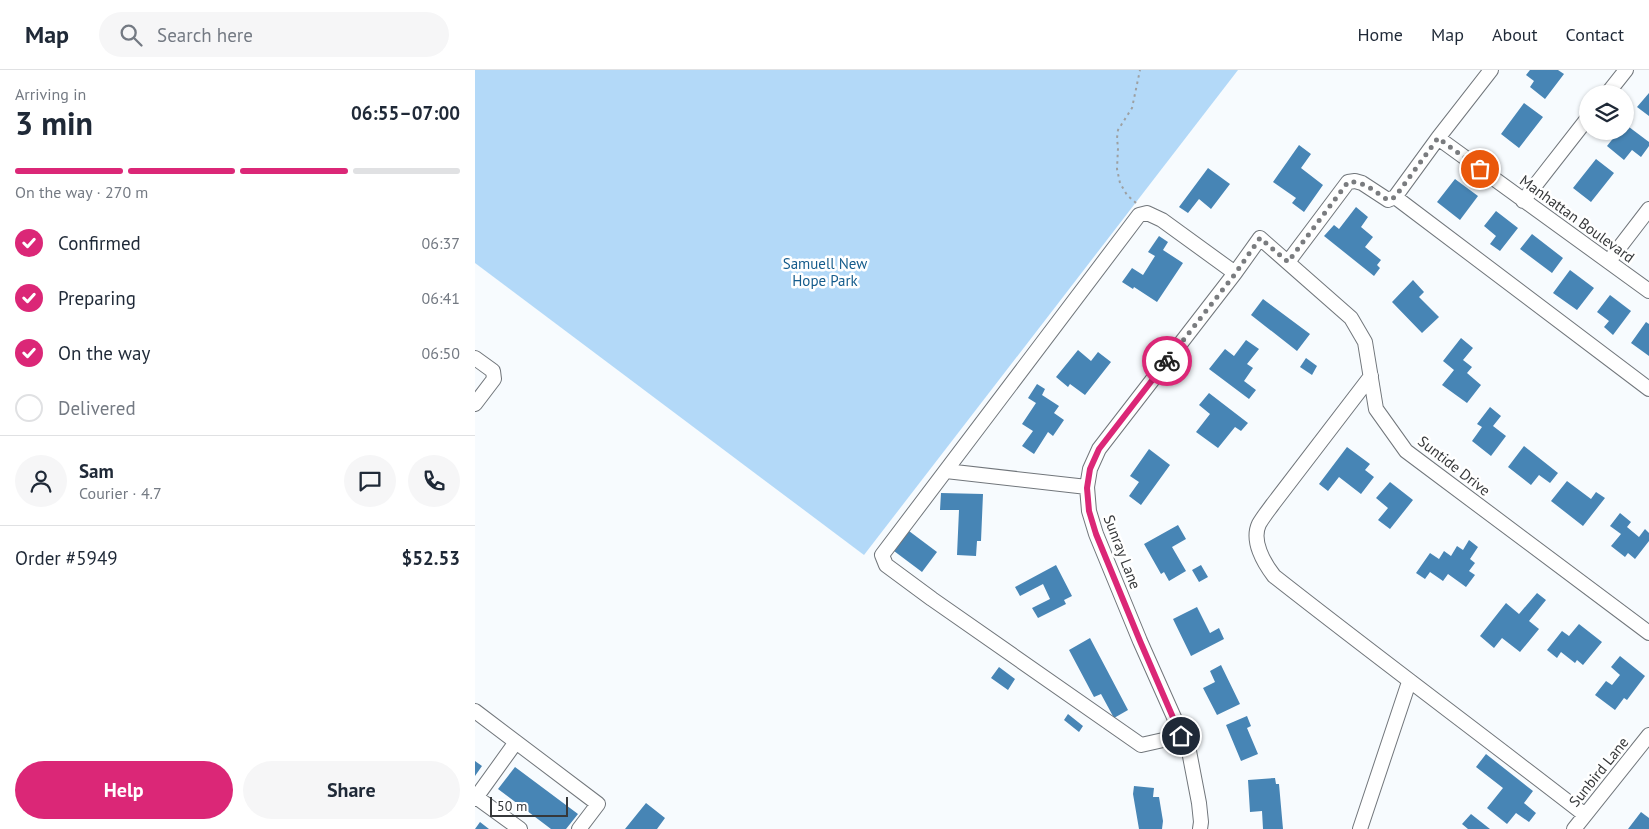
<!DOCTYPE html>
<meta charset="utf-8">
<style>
body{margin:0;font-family:"PT Sans",sans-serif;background:#f6f6f7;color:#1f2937;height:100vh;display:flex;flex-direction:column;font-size:19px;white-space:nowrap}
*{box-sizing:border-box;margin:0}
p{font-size:16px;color:#747a83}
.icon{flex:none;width:28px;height:28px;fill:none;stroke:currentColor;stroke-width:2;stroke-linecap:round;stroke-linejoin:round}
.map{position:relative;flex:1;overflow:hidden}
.panel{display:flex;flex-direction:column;background:#fff;width:475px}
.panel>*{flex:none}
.tools{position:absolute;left:1104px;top:15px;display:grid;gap:10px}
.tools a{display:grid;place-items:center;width:55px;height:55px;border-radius:50%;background:#fff;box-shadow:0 1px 4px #0004;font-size:25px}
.scale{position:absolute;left:15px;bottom:12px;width:78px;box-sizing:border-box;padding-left:5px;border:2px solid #36383a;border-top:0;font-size:14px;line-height:18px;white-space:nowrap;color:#36383a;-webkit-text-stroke:4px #fff;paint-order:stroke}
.pin{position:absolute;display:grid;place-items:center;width:42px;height:42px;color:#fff;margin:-21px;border:2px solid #fff;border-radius:50%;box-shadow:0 1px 5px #0007}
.courier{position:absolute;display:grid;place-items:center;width:50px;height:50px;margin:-25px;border:4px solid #db2777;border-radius:50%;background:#fff;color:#222;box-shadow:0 1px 6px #0007}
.overview em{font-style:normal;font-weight:600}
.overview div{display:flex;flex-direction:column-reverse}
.overview{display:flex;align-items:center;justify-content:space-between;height:85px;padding:0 15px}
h1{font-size:32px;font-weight:600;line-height:38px}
.bar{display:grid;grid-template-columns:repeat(4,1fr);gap:8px 5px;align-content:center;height:60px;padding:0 15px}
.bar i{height:6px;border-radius:4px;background:#e0e1e3}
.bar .active{background:#db2777}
.bar p{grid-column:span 4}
.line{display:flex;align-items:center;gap:12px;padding:0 15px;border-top:1px solid #e0e1e3}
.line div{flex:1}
.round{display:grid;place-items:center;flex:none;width:52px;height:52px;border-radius:26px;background:#f6f6f7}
ol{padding:0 15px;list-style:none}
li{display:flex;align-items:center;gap:15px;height:55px}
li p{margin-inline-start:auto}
li .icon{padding:5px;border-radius:50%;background:#db2777;color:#fff;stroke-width:4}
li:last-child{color:#747a83}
li i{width:28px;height:28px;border:2px solid #e0e1e3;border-radius:50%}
.button{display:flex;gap:10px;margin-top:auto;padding:10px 15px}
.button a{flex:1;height:58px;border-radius:30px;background:#db2777;color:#fff;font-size:20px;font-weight:600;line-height:58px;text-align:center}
.button a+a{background:#f6f6f7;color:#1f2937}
header{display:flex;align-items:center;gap:30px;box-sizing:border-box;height:70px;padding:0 25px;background:#fff;border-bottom:1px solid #e0e1e3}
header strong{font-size:24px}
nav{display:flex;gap:28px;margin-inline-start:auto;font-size:18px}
.search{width:350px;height:45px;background:#f6f6f7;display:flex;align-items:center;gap:12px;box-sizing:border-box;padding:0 18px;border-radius:28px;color:#747a83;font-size:19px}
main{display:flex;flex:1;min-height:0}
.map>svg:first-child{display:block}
.green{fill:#b3d9f8}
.building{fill:#4785b5}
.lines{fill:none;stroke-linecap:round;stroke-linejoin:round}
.minor-casing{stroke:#71767b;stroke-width:16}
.path{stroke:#9da0a2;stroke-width:2;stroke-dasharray:2.5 4;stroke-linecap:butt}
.minor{stroke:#fff;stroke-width:14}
.done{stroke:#7a7c7f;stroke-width:5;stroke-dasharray:0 9}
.route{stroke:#db2777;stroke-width:6}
.labels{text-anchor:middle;stroke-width:5;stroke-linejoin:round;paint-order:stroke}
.street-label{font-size:15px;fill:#36383a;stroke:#fff}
.park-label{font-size:15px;fill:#155c8c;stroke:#fff}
</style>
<header>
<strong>Map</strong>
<div class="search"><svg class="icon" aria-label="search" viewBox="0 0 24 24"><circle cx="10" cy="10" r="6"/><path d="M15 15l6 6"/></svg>Search here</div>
<nav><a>Home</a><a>Map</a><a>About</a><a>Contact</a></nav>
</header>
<main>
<section class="panel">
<div class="overview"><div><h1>3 min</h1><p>Arriving in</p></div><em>06:55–07:00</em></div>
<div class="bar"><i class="active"></i><i class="active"></i><i class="active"></i><i></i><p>On the way · 270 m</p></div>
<ol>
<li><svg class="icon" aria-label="check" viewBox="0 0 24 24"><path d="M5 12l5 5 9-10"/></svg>Confirmed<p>06:37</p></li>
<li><svg class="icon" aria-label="check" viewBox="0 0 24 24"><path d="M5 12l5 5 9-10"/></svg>Preparing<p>06:41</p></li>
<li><svg class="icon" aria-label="check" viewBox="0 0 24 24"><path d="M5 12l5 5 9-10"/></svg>On the way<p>06:50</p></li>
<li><i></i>Delivered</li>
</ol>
<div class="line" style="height:90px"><a class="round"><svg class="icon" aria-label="person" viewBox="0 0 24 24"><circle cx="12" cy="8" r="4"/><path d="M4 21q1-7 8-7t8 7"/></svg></a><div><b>Sam</b><p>Courier · 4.7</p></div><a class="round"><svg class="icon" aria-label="chat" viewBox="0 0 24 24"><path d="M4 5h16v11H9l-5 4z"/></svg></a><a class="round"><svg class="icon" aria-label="phone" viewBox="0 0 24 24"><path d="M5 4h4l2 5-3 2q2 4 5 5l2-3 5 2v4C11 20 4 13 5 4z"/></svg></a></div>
<div class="line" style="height:65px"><div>Order #5949</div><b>$52.53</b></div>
<div class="button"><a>Help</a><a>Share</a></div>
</section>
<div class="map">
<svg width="1174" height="759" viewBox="0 0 1174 759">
<rect width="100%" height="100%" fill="#f7fbfe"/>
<path class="green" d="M 0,0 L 763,0 L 389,485 L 0,193 Z"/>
<path class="building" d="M 1055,0 L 1083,0 L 1089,4 L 1070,29 L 1055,17 L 1059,11 L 1051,5 Z
M 1174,23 L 1174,46 L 1162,37 Z
M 1049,33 L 1068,47 L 1044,78 L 1026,64 Z
M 1150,54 L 1174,72 L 1174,76 L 1166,87 L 1157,80 L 1149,90 L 1132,76 L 1144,61 L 1150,61 Z
M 824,75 L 836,84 L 826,98 L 848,115 L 829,142 L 817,133 L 821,128 L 798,112 Z
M 1121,89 L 1139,103 L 1116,132 L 1098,118 Z
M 733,98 L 755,114 L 736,139 L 724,129 L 713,143 L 704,137 Z
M 980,109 L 1003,126 L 985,150 L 962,132 Z
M 881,137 L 893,147 L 886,157 L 898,167 L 890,177 L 906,190 L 902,195 L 905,198 L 899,206 L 849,166 L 859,155 L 864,159 Z
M 1021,141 L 1043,158 L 1025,181 L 1015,174 L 1021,166 L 1009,156 Z
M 1057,164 L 1088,188 L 1077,203 L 1045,179 Z
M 684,166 L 693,172 L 688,180 L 708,193 L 682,232 L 659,217 L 658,219 L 647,212 L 657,198 L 668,205 L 680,186 L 673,182 Z
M 1095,200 L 1119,218 L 1102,240 L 1078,223 Z
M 938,210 L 949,222 L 944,227 L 964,247 L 947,263 L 917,232 Z
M 1135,225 L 1156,241 L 1138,265 L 1129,257 L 1134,251 L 1122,242 Z
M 788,229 L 835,264 L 822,281 L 776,245 Z
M 1171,252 L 1174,254 L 1174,286 L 1156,273 Z
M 986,268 L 998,278 L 988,290 L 997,297 L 992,303 L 1006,315 L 992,333 L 967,315 L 979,300 L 968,291 Z
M 771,270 L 784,279 L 772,294 L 778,298 L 769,311 L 781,320 L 774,329 L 734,299 L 750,279 L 759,286 Z
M 603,280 L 616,291 L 623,282 L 636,292 L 610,325 L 595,314 L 593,317 L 581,307 Z
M 831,288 L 842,296 L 837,305 L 825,297 Z
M 562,314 L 570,319 L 567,325 L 584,336 L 579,343 L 589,350 L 578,366 L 573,362 L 559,384 L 547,376 L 558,361 L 547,354 L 561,333 L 553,328 Z
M 734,323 L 773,353 L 766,361 L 760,357 L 743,378 L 721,362 L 735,344 L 724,335 Z
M 1015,337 L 1026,346 L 1018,356 L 1031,366 L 1016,386 L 997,371 L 1007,357 L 1002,354 Z
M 1049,376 L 1083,403 L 1075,413 L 1064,405 L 1056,415 L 1033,397 Z
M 872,377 L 895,394 L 890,400 L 899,407 L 886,424 L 864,407 L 853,421 L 844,414 Z
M 674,379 L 695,395 L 666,435 L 654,426 L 664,412 L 655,406 Z
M 1092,411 L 1116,429 L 1121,422 L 1130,428 L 1108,456 L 1076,431 Z
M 915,412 L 938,430 L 915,459 L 903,450 L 913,438 L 901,428 Z
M 466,423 L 508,424 L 506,471 L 502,471 L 501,486 L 482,485 L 484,440 L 465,440 Z
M 1145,443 L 1156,452 L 1152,457 L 1164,467 L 1170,459 L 1174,463 L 1174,471 L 1160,489 L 1153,483 L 1150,487 L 1136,476 L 1146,464 L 1135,456 Z
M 703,455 L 711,469 L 697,477 L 711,501 L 694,511 L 689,502 L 686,504 L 669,474 Z
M 434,461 L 462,482 L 447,502 L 419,481 Z
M 994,470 L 1003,477 L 995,489 L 1000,493 L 994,501 L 1000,505 L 991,517 L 973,504 L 968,511 L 955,502 L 950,509 L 941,503 L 955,483 L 964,489 L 969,481 L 976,486 L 982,476 L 988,480 Z
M 581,495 L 597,526 L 589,530 L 591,534 L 563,548 L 557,538 L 575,529 L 568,514 L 545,526 L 540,517 Z
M 726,495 L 733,507 L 724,512 L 717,500 Z
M 1062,523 L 1071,530 L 1054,551 L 1064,559 L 1045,582 L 1027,568 L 1019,578 L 1005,566 L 1031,533 L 1044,544 Z
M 722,537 L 735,563 L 744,558 L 749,569 L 716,586 L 698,549 Z
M 1104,554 L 1127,572 L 1108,595 L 1102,590 L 1100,593 L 1086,582 L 1082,588 L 1072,580 L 1087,561 L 1094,566 Z
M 615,568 L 653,640 L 639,648 L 626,624 L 619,627 L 594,580 Z
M 1145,586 L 1170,606 L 1152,630 L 1149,628 L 1140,640 L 1120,625 L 1131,611 L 1137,615 L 1145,605 L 1136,597 Z
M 746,595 L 765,634 L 742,645 L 728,618 L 740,612 L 735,601 Z
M 524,597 L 540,609 L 533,620 L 516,608 Z
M 593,644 L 608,656 L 604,662 L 589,650 Z
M 772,646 L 776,656 L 772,658 L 783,684 L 766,691 L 751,655 Z
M 1011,684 L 1058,721 L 1049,733 L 1061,743 L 1054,752 L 1041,743 L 1032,754 L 1012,738 L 1028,718 L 1001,697 Z
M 0,691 L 7,696 L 0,706 Z
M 40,697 L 103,744 L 91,759 L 76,759 L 23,719 Z
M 800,708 L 801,714 L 804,714 L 808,759 L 788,759 L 787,741 L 775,742 L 773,710 Z
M 659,716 L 679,718 L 678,727 L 684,727 L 688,751 L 687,759 L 664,759 L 658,724 Z
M 171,733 L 190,748 L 182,759 L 150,759 Z
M 1166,742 L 1174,748 L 1174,759 L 1153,759 Z
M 996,744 L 1015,759 L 993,759 L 987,754 Z
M 5,752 L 14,759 L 0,759 Z"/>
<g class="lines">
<g class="minor-casing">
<path id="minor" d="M 1132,24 L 1151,0
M 963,68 L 1174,221
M 920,127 L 963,68 L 1016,0
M 1048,131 L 1112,49
M 1134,191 L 1174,139
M 813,192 L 873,112 L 880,111 L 887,113 L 913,130 L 920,127 L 1174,319
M 0,288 L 18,301 L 19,309 L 0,334
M 896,306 L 798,434 C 793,441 788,447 784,454 C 776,471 789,493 799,506 C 902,587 1007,665 1110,745
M 471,401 L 612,417
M 0,641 L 123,734 L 104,759
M 706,666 L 666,675 L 457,529 L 411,495 L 407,485 L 664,145 L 672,143 L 687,150 L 760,203
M 1,727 L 45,759
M 0,729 L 41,672
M 725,759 L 726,752 L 724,733 L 714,681 L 665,571 L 621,464 L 614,441 L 612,417 L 615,399 L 624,379 L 760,203 L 785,168 L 876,248 L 890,272 L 901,339 L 931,381 L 1174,563
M 885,759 L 934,612
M 1099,759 L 1174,665"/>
</g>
<path class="path" d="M 661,133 L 652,125 L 645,113 L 642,99 L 643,78 L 642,68 L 643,60 L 657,38 L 665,0"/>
<use href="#minor" class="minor"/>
</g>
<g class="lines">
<path class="done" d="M 692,291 L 760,204 L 785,168 L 813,192 L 873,112 C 888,110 900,122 913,130 L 920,127 L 963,68 L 1005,99"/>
<path class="route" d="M 692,291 L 624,379 L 615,399 L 612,418 L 614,441 L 621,464 L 665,571 L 706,666"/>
</g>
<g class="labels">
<g class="street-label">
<text transform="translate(1102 149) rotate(36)" y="5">Manhattan Boulevard</text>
<text transform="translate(979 396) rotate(38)" y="5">Suntide Drive</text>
<text transform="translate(647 482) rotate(69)" y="5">Sunray Lane</text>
<text transform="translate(1124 702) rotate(-51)" y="5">Sunbird Lane</text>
</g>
<g class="park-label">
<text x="350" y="199">Samuell New<tspan x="350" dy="17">Hope Park</tspan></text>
</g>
</g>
</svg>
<div class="tools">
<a><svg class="icon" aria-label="layers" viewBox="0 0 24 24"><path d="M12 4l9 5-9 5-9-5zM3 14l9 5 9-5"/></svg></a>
</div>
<div class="scale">50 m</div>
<div class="pin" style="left:1005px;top:99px;background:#ea580c"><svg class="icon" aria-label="bag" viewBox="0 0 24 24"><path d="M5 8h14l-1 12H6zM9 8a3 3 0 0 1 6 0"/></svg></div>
<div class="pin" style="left:706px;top:666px;background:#1f2937"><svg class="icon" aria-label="home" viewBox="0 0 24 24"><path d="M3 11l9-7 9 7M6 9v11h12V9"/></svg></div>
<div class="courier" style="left:692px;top:291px"><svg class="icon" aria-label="bike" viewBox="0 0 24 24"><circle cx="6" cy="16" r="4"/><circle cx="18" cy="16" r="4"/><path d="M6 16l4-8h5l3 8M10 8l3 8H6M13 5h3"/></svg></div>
</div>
</main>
